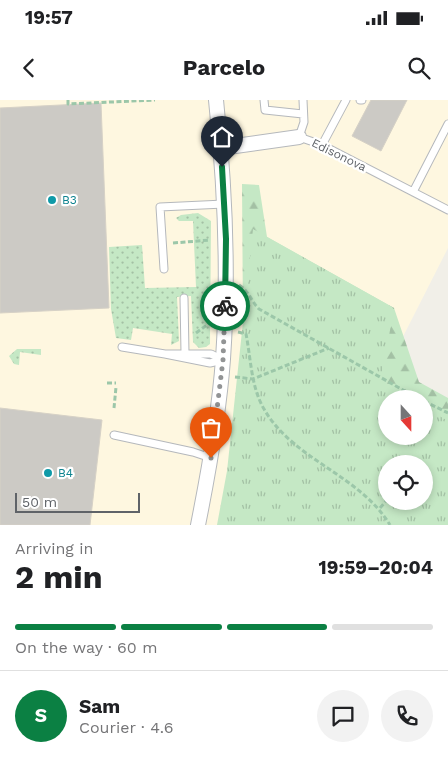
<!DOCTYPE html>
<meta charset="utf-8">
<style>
body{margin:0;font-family:"Work Sans",sans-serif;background:#f2f2f2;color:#202124;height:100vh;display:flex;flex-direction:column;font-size:19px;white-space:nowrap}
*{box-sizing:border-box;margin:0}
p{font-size:16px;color:#757577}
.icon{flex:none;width:28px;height:28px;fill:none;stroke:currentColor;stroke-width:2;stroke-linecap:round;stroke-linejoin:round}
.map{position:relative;height:425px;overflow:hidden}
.sheet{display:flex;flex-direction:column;background:#fff;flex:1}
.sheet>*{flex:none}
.needle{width:32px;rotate:159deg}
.tools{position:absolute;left:378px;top:290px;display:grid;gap:10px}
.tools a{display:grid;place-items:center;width:55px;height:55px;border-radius:50%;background:#fff;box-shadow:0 2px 8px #0003;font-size:25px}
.scale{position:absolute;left:15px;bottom:12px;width:125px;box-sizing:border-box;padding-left:5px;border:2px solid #5f6368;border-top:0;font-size:14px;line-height:18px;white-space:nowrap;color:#5f6368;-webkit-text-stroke:4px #fff;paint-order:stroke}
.pin{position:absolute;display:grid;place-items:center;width:42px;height:42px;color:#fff;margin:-51px -21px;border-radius:50% 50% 50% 0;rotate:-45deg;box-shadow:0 0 5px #0007}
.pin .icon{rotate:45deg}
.courier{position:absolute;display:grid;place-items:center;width:50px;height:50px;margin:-25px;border:4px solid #0b8043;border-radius:50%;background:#fff;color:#222;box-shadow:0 1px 6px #0007}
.headline em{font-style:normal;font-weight:700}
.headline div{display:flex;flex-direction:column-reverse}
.headline{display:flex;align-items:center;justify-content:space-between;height:85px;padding:0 15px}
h1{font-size:32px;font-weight:700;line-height:38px}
.bar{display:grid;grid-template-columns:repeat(4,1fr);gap:8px 5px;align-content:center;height:60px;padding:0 15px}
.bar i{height:6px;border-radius:4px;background:#e0e0e0}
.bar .active{background:#0b8043}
.bar p{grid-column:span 4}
.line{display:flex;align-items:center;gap:12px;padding:0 15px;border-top:1px solid #e0e0e0}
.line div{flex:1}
.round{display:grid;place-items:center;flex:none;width:52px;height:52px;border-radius:26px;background:#f2f2f2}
.status{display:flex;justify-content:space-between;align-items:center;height:35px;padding:0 25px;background:#fff;direction:ltr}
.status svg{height:14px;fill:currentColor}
header{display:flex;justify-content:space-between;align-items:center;height:65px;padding:0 15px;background:#fff;font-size:22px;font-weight:700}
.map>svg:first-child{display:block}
.commercial{fill:#fef7e0;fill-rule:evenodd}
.grass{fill:url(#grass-dots)}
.forest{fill:url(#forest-firs)}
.park{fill:url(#park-tufts);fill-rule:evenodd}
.building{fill:#cccac5;stroke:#d6d1c6}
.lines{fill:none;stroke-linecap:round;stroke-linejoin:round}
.service-casing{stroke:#b5b8bc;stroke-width:9}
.minor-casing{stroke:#b5b8bc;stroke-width:16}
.path{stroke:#9cc7a9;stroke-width:3;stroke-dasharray:5 2.5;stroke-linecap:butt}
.service{stroke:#fff;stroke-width:7}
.minor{stroke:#fff;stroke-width:14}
.done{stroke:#929495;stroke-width:5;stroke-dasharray:0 9}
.route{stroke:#0b8043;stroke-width:6}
.culture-dot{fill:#0f9aa8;stroke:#fff;stroke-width:2}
.labels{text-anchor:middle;stroke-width:4.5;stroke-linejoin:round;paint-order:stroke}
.street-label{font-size:12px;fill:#5f6368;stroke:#fff}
.culture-label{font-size:12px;fill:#0d838f;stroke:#fff;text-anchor:start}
</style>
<div class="status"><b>19:57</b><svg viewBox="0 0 49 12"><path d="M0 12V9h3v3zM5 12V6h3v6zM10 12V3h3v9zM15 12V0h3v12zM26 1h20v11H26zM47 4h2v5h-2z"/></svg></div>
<header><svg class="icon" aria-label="back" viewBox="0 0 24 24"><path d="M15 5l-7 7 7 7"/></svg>Parcelo<svg class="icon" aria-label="search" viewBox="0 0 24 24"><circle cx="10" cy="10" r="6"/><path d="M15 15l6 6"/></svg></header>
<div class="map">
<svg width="448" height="425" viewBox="0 0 448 425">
<defs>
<pattern id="grass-dots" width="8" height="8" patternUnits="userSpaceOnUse" patternTransform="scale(1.25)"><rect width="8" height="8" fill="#c5e8c5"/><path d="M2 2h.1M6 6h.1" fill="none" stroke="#a3c0a4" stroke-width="1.8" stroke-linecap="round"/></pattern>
<pattern id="forest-firs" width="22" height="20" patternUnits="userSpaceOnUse" patternTransform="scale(1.25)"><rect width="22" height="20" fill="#c5e8c5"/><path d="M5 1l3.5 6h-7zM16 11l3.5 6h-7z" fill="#a3c0a4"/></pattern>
<pattern id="park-tufts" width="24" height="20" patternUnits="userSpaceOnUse" patternTransform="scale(1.25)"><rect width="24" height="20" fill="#c5e8c5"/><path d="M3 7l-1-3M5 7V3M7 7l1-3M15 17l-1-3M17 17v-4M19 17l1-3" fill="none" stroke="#a3c0a4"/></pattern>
</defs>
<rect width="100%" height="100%" fill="#f1efe8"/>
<path class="commercial" d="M 0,0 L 448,0 L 448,148 L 381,280 L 411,299 L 386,299 L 386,336 L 424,336 L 448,425 L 0,425 ZM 386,364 L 424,364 L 424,401 L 386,401 Z"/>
<path class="grass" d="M 198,113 L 211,121 L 210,244 L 206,247 L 199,248 L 193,242 L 191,196 L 177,197 L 179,241 L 171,245 L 172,234 L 133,228 L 131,240 L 116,238 L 111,209 L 109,147 L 142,145 L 145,188 L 196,187 L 193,121 L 179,121 L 176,118 L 181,115 Z
M 17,249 L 41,249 L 41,255 L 20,252 L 19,265 L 14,264 L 9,256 Z"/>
<path class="forest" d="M 242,84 L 259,85 L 267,137 L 394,208 L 419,282 L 448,298 L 448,328 L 386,364 L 386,336 L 424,336 L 424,299 L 411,299 L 380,281 L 243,223 Z"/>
<path class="park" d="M 253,129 L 394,208 L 381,280 L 411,299 L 386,299 L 386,336 L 424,336 L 424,307 L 448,321 L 448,425 L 217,425 L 227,371 ZM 386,364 L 424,364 L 424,401 L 386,401 Z"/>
<path class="building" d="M 371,0 L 407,0 L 381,51 L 352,36 Z
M 101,3 L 109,208 L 0,213 L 0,8 Z
M 0,308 L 102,320 L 90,425 L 0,425 Z"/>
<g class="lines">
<g class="service-casing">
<path id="service" d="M 264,0 L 265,10 L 303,14
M 303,0 L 304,22 L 299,37 L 322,45 L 448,110
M 360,0 L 362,0
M 322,45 L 346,0
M 413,92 L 448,24
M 164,169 L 160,107 L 224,104
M 184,198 L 185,253
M 122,247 L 165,254 L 211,254 L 223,260 L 210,263 L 165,254
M 114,335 L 193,352 L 211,358"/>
</g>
<g class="minor-casing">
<path id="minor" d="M 221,48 L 299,37
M 198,425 C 209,370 219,315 223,259 C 229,172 225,86 216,0"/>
</g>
<path class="path" d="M 68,0 L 68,4 L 155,0
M 173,143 L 210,140
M 239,185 C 249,191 251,201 259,209 L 419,299
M 238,232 L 246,234 C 251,259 251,287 264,309 C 293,360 360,375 390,425
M 196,233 L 211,222
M 235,277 L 253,279 L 329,248
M 107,283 L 116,283
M 424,301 L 448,313
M 114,308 L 116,287
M 380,408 L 386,401"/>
<use href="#service" class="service"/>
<use href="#minor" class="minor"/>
</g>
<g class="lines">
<path class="done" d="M 211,358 L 223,260 L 225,206"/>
<path class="route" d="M 222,67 L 226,139 L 225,206"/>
</g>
<g class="culture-dot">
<circle cx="52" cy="100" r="5"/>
<circle cx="48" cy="373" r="5"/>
</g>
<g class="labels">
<g class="street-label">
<text transform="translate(339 55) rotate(26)" y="4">Edisonova</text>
</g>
<g class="culture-label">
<text x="62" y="104">B3</text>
<text x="58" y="377">B4</text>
</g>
</g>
</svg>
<div class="tools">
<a><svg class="needle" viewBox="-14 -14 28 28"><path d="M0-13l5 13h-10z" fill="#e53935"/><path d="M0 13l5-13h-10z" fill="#757577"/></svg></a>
<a><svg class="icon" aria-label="locate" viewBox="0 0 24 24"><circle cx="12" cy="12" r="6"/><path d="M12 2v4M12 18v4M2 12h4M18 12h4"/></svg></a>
</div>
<div class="scale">50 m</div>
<div class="pin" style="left:211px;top:358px;background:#ea580c"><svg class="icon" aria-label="bag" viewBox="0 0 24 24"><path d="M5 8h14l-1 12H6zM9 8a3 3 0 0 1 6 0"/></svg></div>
<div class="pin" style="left:222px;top:67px;background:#1f2937"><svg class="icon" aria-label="home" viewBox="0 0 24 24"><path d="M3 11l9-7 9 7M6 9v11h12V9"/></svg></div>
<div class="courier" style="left:225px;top:206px"><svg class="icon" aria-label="bike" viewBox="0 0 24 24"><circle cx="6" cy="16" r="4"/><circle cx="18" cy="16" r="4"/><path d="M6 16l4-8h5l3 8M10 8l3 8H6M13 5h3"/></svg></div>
</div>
<section class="sheet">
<div class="headline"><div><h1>2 min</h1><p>Arriving in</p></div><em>19:59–20:04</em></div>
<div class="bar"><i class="active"></i><i class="active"></i><i class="active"></i><i></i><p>On the way · 60 m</p></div>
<div class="line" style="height:90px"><b class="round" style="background:#0b8043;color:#fff">S</b><div><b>Sam</b><p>Courier · 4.6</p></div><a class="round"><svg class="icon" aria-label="chat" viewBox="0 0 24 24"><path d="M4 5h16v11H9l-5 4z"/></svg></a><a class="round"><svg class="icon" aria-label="phone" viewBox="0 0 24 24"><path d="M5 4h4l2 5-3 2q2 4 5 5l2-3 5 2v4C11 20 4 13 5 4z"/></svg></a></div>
</section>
